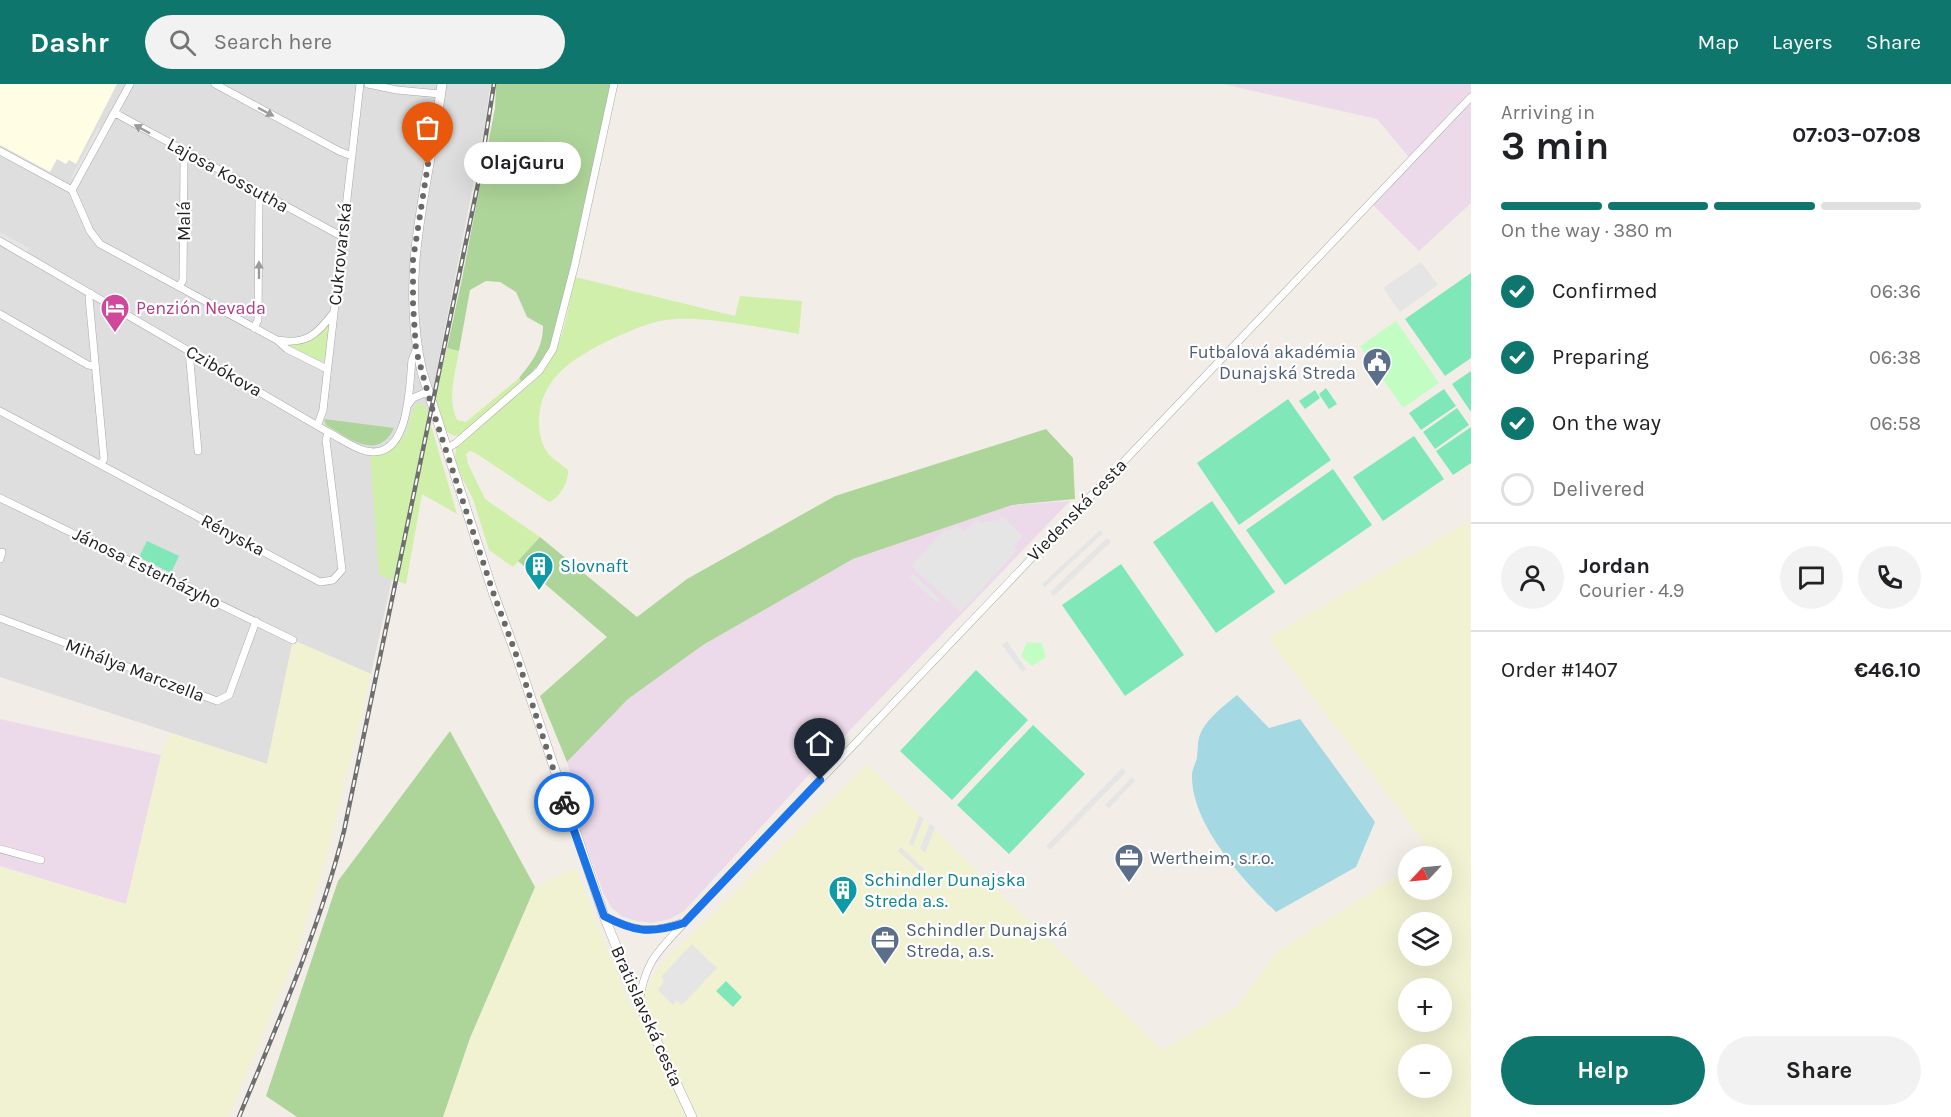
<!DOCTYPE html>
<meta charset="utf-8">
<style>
body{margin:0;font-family:Karla,sans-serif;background:#f2f2f2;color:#202124;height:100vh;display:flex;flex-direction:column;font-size:22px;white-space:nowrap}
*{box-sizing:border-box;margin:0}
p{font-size:20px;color:#757577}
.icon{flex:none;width:33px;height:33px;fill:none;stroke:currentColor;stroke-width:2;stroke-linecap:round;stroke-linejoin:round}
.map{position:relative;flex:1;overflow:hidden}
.details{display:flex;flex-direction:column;background:#fff;width:480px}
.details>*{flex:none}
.needle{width:39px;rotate:244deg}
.tools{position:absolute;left:1398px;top:762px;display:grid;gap:12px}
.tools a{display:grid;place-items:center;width:54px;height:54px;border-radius:50%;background:#fff;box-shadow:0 6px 24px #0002;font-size:30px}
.pin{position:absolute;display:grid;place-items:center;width:51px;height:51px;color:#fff;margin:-62px -26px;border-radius:50% 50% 50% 0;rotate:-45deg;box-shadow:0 0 6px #0007}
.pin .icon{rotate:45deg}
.courier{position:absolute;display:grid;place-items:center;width:60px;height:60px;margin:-30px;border:4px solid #1a73e8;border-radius:50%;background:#fff;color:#222;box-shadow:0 2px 8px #0007}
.bubble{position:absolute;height:42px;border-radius:21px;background:#fff;box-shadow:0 6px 24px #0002;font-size:20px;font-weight:700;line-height:42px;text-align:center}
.overview em{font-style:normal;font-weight:700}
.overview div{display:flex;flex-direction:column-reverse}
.overview{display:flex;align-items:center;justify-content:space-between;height:102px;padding:0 30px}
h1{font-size:39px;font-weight:700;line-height:45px}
.bar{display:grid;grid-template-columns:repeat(4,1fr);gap:9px 6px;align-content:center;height:72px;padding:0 30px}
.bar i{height:8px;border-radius:4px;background:#e0e0e0}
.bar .selected{background:#0f766e}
.bar p{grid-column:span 4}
.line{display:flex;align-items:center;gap:15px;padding:0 30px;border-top:2px solid #e0e0e0}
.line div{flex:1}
.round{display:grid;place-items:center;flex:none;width:63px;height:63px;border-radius:32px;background:#f2f2f2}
ol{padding:0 30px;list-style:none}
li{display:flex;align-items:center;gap:18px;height:66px}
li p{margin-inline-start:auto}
li .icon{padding:6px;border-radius:50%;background:#0f766e;color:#fff;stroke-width:4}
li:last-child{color:#757577}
li i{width:33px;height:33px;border:3px solid #e0e0e0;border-radius:50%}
.cta{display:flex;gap:12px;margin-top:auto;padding:12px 30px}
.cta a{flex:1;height:69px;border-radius:36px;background:#0f766e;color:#fff;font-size:24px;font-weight:700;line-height:69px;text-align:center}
.cta a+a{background:#f2f2f2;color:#202124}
header{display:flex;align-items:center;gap:36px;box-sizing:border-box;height:84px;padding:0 30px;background:#0f766e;color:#fff}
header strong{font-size:28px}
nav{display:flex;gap:33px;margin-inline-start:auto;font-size:21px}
.search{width:420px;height:54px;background:#f2f2f2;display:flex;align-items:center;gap:15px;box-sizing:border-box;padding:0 21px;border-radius:33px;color:#757577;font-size:22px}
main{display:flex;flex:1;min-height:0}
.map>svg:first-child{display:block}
.residential{fill:#dfdede}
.industrial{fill:#ecd9e9}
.education{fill:#fffde3}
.farmland{fill:#f1f2d2;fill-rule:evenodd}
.grass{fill:#d0efaa}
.forest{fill:#aed599}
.park{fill:#c2fec3}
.pitch{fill:#80e7b8}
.parking{fill:#e5e5e5}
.water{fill:#a4d9e3}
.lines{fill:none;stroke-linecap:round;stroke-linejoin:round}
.minor-casing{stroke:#a8a8a8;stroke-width:8}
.tertiary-casing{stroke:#a8a8a8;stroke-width:10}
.minor{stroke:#fff;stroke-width:7}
.tertiary{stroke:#fff;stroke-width:9}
.rail-casing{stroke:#6f6f6f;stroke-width:4.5}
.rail{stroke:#fff;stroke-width:2;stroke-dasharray:7;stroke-linecap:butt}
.oneway{fill:#9b9b9b}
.done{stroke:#6a6966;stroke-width:6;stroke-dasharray:0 10.8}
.route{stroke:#1a73e8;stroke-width:8}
.labels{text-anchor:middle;stroke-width:4.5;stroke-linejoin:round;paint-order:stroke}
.street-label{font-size:18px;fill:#212121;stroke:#fff}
.hotel-label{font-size:18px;fill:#b23c85;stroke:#fff;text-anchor:start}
.service-label{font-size:18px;fill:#4e5e75;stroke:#fff;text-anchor:start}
.culture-label{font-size:18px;fill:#0d838f;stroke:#fff;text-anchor:start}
</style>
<header>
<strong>Dashr</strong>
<div class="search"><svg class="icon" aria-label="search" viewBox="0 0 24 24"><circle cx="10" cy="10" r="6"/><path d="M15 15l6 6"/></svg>Search here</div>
<nav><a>Map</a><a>Layers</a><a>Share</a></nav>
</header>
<main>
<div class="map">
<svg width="1471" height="1033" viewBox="0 0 1471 1033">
<rect width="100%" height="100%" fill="#f2eee7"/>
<path class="residential" d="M 0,0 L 615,0 L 612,19 L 490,4 L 484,46 L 427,336 L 371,590 L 293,556 L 267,680 L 0,593 Z"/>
<path class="industrial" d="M 1223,0 L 1471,0 L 1471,119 L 1419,167 L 1371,119 L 1413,78 L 1377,35 Z
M 1070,417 L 850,646 L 684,827 L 670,835 L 652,839 L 636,837 L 621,832 L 611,823 L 603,808 L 580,745 L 577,712 L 567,678 L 628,615 L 703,561 L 853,475 L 1012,421 Z
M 0,635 L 161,671 L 126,820 L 0,782 Z"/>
<path class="education" d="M 0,0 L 117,0 L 76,80 L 69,76 L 66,80 L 57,75 L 50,88 L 0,61 Z"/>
<path class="farmland" d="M 1471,436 L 1471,1033 L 443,1033 L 470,954 L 535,803 L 576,784 L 631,925 L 662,879 L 867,680 L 1162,966 L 1237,922 L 1277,868 L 1408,785 L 1408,806 L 1442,806 L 1442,772 L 1428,772 L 1432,769 L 1268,554 ZM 1408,838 L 1442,838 L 1442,872 L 1408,872 ZM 1408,904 L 1442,904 L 1442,938 L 1408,938 ZM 1408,970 L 1442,970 L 1442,1004 L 1408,1004 Z
M 293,556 L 371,590 L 327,771 L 300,860 L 229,1033 L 0,1033 L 0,783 L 126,820 L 161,671 L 170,649 L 267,680 Z"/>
<path class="grass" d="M 575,193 L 735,232 L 740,212 L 802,217 L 799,250 C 762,244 712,233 676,235 C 653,236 631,246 610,256 C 575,273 540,293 539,337 C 539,348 541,359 547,368 C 552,375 562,380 568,386 C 569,397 560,414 549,418 L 477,370 L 470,367 L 466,370 L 468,380 L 485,415 L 540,453 L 513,483 L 489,466 L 473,415 L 463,396 L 455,375 L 456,363 L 540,291 C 564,264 567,227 575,193 Z
M 331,238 L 325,276 L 316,277 L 291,263 L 291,261 L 310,256 Z
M 447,264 L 459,267 C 455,290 447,315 457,336 L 466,338 L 519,294 L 522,298 L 459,352 C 444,353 438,334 436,321 C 435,309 444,277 447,264 Z
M 421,319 L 425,321 L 457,430 L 422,410 L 406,500 L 379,491 L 370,371 C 385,370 399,362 406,348 C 411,338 410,329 416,320 Z"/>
<path class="forest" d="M 496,0 L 612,0 L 555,252 C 547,272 537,284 522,298 L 519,294 C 532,278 543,264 543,242 L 527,233 L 516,208 L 500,198 L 486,197 L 470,206 L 459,267 L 447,264 L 462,195 L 495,24 Z
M 324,335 L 394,344 C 378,378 348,354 326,341 Z
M 1046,345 L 1073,374 L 1075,415 L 1012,421 L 853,475 L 703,561 L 628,615 L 567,678 L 540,612 L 607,553 L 518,477 L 540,453 L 637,533 L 687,495 L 835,412 Z
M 450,647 L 535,803 L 470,954 L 443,1033 L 297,1033 L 266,1012 L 338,797 Z"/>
<path class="park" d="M 1396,237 L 1439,299 L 1403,324 L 1360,262 Z
M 1027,558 L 1042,559 L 1046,573 L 1032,582 L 1021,572 Z"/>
<path class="pitch" d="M 1471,189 L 1471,274 L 1445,292 L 1405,235 Z
M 1471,287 L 1471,328 L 1452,300 Z
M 1326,304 L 1337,320 L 1329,325 L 1319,310 Z
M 1444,305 L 1456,322 L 1421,346 L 1409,329 Z
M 1315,306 L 1320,314 L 1305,325 L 1299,317 Z
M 1288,315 L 1331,376 L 1239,441 L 1197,379 Z
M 1457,324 L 1469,341 L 1435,365 L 1423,348 Z
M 1471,343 L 1471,379 L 1453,391 L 1436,367 Z
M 1414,352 L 1444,395 L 1383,437 L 1353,393 Z
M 1333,385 L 1372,441 L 1285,501 L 1246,446 Z
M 1212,417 L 1275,508 L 1216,549 L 1153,458 Z
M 147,457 L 179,472 L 171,489 L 139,473 Z
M 1121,480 L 1184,571 L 1125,612 L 1062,521 Z
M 976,586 L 1028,636 L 952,716 L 900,667 Z
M 1033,641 L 1085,690 L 1009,770 L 957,721 Z
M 726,897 L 742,913 L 733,923 L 716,907 Z"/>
<path class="parking" d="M 98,43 L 102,45 L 75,96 L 71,94 Z
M 0,148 L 29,164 L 26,169 L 0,154 Z
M 1421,178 L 1438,201 L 1400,228 L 1383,204 Z
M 1002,432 L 1023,452 L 1014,462 L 1017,466 L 961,528 L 911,482 L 945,445 L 949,448 L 956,441 L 964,448 L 977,435 L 981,439 L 998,436 Z
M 1100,446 L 1103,449 L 1045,503 L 1042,500 Z
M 1107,454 L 1111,458 L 1054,512 L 1050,508 Z
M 913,490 L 941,516 L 937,519 L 909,493 Z
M 1007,557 L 1026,585 L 1022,588 L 1002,561 Z
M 1122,684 L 1126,688 L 1050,766 L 1046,762 Z
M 1132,693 L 1135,697 L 1109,724 L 1105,721 Z
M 919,732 L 924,734 L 913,762 L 909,760 Z
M 930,740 L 935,743 L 925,769 L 920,764 Z
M 901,763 L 924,785 L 921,788 L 898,767 Z
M 692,860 L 717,884 L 682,921 L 677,917 L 673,921 L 658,906 L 664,897 L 661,893 Z"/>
<path class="water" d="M 1237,611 L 1269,644 L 1300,635 L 1375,738 L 1356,783 L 1276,828 C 1243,796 1191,740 1192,691 C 1192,685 1196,679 1197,673 C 1198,664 1197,655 1202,646 C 1210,632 1225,621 1237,611 Z"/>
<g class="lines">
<g class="minor-casing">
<path id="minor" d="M 215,0 L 339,67 L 352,72
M 368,0 L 397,6 L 440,10
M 115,29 L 341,152
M 0,67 L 72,106 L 90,147 L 100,160 L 277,256 C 306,261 317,251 334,228
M 72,106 L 130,0
M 0,157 L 328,348 C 340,354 353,364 366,367 C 410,377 409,303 412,276 L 416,266
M 179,203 L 183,196 L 184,77 L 188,70
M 90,209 L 89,214 L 104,375 L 101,380
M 0,230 L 88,281 L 95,282
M 254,244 L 258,236 L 259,115 L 261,110
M 277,256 L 287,265 L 327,285
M 189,267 L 198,367
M 408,321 L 413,314 L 427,308
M 0,327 L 320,498 L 333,496 L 342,486 L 326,356 L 328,348
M 318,340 L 323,326 L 360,0
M 446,365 L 456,359 L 539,287 L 553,265 L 575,180 L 614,0
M 0,414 L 293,556
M 0,475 L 2,468
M 0,534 L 217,617 L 229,611 L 256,537
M 0,765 L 41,776
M 604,832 C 634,847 649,850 681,839
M 639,919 C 645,877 657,869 684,839 L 1471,13"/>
</g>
<g class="tertiary-casing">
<path id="tertiary" d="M 442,0 C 429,100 399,187 422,288 L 493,508 L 517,573 L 604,832 L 639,919 L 692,1033"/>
</g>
<use href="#minor" class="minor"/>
<use href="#tertiary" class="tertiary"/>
<g class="rail-casing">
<path id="rail" d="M 239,1033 C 278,939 319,846 344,747 L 479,95 L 494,0"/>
</g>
<use href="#rail" class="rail"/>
</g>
<defs><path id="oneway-solid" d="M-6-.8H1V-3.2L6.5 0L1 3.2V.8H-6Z" transform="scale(1.5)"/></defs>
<g class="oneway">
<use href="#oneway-solid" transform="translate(266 28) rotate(28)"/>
<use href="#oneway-solid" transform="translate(142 45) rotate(-151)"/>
<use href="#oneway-solid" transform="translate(259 186) rotate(-90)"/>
</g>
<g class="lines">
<path class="done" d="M 428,80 L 413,176 L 413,220 L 416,266 L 432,324 L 493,508 L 517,573 L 564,718"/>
<path class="route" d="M 564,718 L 604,832 C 635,848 650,850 684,839 L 820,696"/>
</g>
<defs>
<g id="hotel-pin" transform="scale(1.5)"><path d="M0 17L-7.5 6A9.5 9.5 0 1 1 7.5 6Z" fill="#d1479c" stroke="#fff"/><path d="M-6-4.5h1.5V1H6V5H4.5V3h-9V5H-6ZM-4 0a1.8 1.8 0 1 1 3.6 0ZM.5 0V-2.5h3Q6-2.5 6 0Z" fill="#fff"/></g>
<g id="civic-pin" transform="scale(1.5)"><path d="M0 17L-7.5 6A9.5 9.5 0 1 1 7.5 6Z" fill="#5c6f8a" stroke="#fff"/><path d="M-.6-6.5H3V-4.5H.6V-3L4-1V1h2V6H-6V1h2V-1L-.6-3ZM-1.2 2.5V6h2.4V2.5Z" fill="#fff"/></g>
<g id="building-pin" transform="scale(1.5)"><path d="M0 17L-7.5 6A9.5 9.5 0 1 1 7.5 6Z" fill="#0f9aa8" stroke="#fff"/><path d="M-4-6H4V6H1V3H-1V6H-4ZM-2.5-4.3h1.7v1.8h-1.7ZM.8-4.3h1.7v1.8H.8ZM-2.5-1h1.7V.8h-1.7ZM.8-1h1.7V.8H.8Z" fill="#fff"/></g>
<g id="office-pin" transform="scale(1.5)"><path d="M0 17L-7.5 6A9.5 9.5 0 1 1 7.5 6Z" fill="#5c6f8a" stroke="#fff"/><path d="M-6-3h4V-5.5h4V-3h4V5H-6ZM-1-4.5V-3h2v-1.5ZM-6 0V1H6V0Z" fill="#fff"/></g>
</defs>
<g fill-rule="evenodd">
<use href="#hotel-pin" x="115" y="224"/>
<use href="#civic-pin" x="1377" y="278"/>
<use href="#building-pin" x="539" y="482"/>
<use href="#office-pin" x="1129" y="774"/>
<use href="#building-pin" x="843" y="806"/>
<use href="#office-pin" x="885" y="856"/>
</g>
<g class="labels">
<g class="street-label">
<text transform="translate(228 91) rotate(29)" y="6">Lajosa Kossutha</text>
<text transform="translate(184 137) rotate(-90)" y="6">Malá</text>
<text transform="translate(340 170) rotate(-84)" y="6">Cukrovarská</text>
<text transform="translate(224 287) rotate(30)" y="6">Czibókova</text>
<text transform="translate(1077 426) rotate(-46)" y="6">Viedenská cesta</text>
<text transform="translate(233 451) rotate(28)" y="6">Rényska</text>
<text transform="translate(147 484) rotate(26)" y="6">Jánosa Esterházyho</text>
<text transform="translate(135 586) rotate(21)" y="6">Mihálya Marczella</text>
<text transform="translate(647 932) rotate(66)" y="6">Bratislavská cesta</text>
</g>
<g class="hotel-label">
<text x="136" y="230">Penzión Nevada</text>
</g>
<g class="service-label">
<text x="1356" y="274" text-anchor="end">Futbalová akadémia<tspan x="1356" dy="21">Dunajská Streda</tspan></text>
<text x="1150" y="780">Wertheim, s.r.o.</text>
<text x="906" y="852">Schindler Dunajská<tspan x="906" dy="21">Streda, a.s.</tspan></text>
</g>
<g class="culture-label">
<text x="560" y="488">Slovnaft</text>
<text x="864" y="802">Schindler Dunajska<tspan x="864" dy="21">Streda a.s.</tspan></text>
</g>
</g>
</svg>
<div class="tools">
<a><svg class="needle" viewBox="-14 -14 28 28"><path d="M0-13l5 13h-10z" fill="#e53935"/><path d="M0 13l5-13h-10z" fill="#757577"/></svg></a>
<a><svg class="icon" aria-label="layers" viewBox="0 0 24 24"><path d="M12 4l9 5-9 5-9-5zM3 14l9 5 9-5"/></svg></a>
<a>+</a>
<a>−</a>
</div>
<div class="pin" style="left:428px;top:80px;background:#ea580c"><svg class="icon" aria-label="bag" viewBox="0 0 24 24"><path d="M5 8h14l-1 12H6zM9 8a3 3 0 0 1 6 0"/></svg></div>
<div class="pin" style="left:820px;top:696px;background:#1f2937"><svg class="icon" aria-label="home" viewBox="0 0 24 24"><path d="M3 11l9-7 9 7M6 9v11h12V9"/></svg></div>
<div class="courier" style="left:564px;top:718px"><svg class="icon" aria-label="bike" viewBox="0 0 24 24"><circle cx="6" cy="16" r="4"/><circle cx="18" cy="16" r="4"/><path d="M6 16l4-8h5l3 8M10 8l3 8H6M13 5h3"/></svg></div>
<div class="bubble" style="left:464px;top:58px;width:117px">OlajGuru</div>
</div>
<section class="details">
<div class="overview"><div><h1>3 min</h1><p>Arriving in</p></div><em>07:03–07:08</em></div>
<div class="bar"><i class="selected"></i><i class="selected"></i><i class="selected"></i><i></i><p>On the way · 380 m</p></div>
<ol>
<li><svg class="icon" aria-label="check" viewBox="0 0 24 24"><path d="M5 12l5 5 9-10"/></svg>Confirmed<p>06:36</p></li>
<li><svg class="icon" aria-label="check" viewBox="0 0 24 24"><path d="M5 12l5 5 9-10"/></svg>Preparing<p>06:38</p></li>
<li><svg class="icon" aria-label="check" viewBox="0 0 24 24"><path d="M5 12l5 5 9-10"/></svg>On the way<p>06:58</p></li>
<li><i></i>Delivered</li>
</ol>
<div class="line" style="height:108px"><a class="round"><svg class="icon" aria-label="person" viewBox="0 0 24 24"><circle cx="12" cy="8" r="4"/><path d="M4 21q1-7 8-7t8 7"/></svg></a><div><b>Jordan</b><p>Courier · 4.9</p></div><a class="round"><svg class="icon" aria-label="chat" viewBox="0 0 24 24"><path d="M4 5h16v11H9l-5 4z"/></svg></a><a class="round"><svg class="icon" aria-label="phone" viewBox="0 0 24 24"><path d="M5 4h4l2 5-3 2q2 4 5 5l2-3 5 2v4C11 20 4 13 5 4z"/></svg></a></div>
<div class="line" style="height:78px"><div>Order #1407</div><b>€46.10</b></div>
<div class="cta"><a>Help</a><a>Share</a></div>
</section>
</main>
